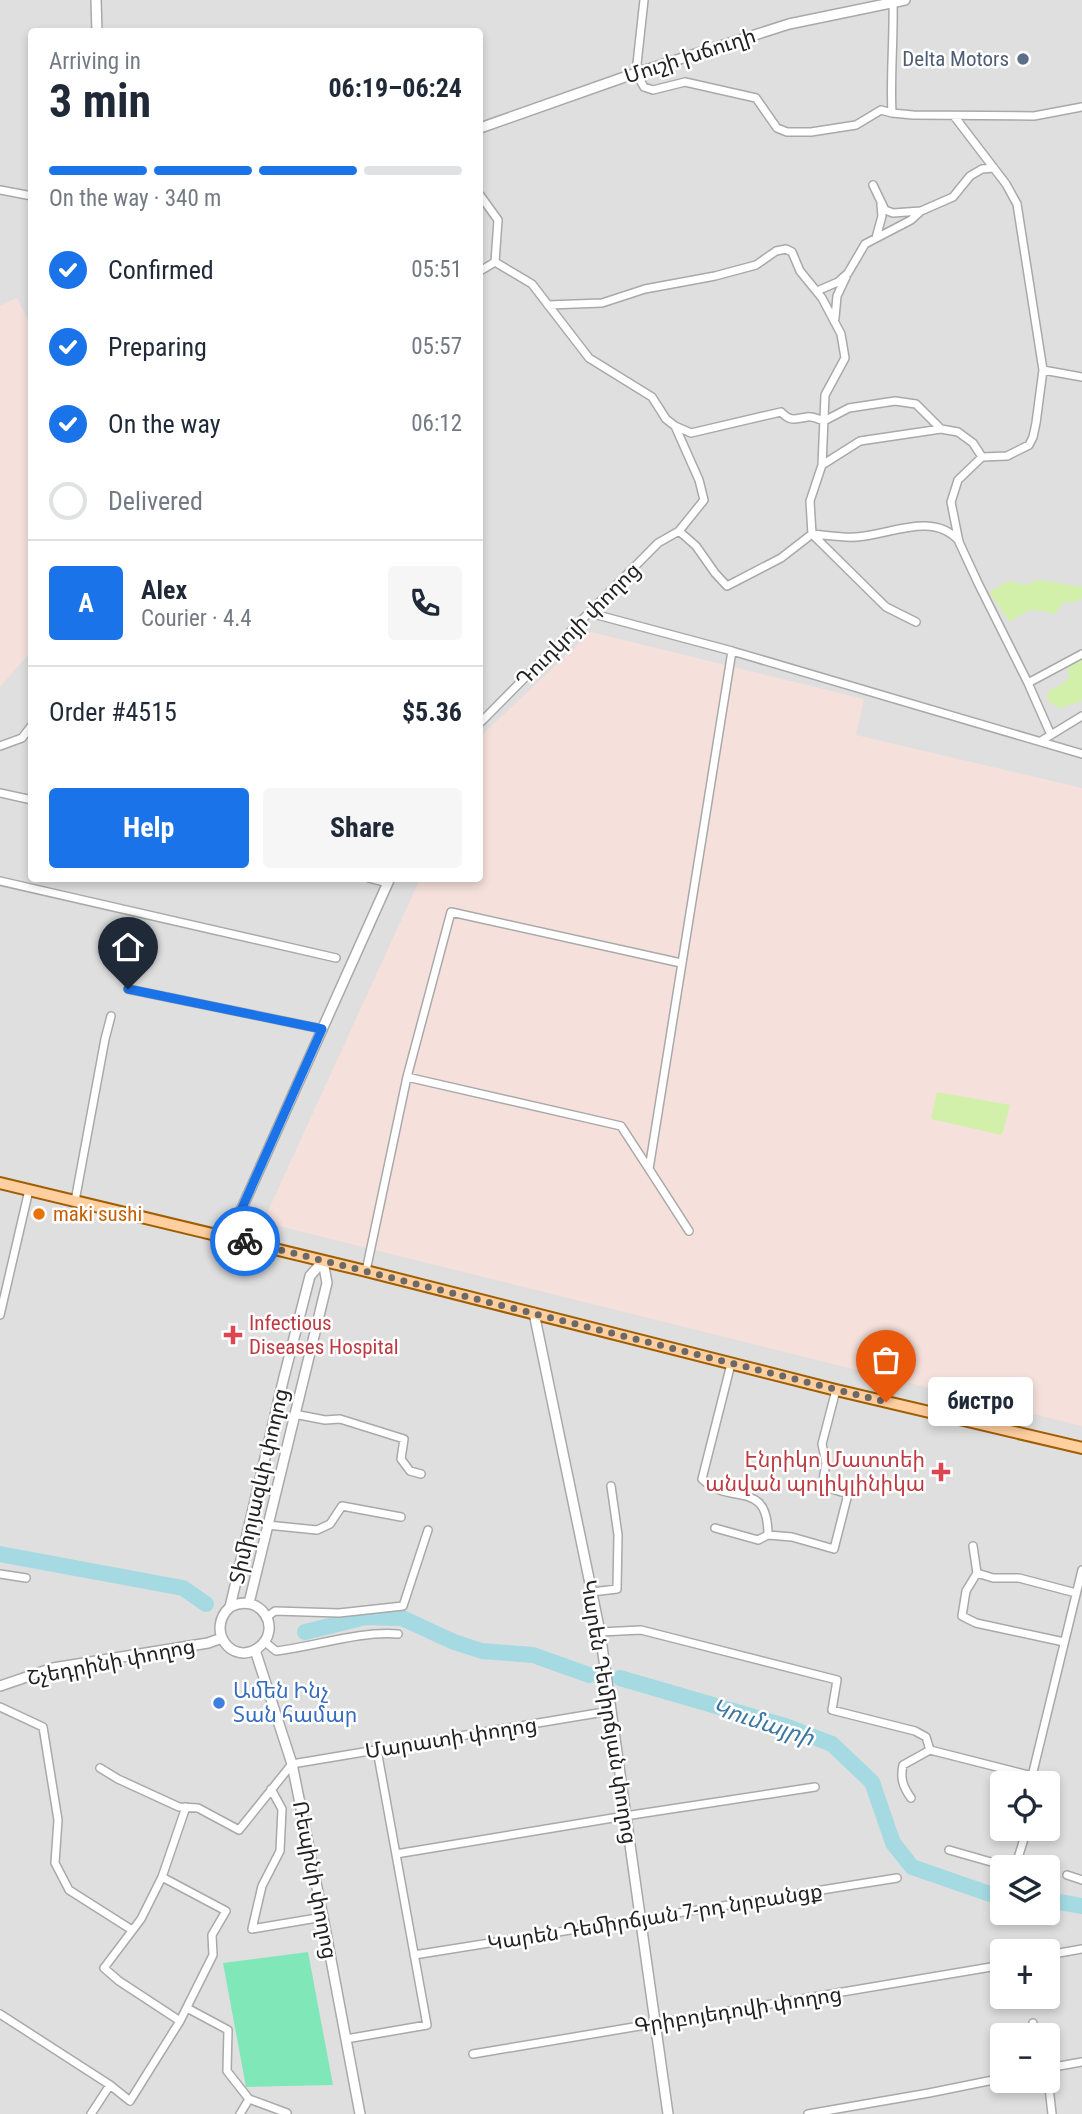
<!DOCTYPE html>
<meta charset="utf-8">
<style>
body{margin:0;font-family:"Roboto Condensed","Noto Sans Armenian",sans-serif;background:#f6f6f7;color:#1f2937;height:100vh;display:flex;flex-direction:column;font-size:26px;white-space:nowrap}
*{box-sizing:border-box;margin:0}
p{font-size:23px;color:#747a83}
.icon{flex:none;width:38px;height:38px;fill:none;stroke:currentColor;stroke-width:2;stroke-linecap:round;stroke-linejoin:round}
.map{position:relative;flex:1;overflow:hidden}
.panel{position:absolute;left:28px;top:28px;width:455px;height:854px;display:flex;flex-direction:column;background:#fff;border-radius:7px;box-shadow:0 4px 10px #0003}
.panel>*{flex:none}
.tools{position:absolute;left:990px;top:1771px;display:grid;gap:14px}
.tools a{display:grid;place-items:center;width:70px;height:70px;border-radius:7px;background:#fff;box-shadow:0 4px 10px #0003;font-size:35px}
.pin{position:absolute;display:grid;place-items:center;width:60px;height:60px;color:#fff;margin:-72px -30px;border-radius:50% 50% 50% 0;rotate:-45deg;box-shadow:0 0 7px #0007}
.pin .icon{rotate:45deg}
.courier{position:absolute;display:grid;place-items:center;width:70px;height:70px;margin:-35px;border:5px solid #1a73e8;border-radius:50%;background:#fff;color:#222;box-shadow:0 2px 9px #0007}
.bubble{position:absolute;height:49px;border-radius:7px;background:#fff;box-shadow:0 4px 10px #0003;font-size:23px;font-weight:700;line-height:49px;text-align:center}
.headline em{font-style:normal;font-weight:700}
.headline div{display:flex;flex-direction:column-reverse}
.headline{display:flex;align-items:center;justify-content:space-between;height:119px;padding:0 21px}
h1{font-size:46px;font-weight:700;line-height:52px}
.bar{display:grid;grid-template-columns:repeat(4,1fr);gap:10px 7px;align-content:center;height:84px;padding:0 21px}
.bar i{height:9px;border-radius:5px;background:#e0e1e3}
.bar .active{background:#1a73e8}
.bar p{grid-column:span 4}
.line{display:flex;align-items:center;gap:18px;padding:0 21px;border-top:2px solid #e0e1e3}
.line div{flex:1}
.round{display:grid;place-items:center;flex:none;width:74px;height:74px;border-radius:7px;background:#f6f6f7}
ol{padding:0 21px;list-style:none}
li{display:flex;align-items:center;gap:21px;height:77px}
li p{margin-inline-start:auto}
li .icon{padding:7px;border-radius:50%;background:#1a73e8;color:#fff;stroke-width:4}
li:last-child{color:#747a83}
li i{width:38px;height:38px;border:4px solid #e0e1e3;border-radius:50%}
.primary-button{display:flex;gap:14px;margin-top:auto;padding:14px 21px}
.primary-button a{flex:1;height:80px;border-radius:7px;background:#1a73e8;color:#fff;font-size:28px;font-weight:700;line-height:80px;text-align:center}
.primary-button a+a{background:#f6f6f7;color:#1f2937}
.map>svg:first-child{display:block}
.residential{fill:#e0dfdf;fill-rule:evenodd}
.military{fill:#f5e0db}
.grass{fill:#d2f0aa}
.pitch{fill:#80e8b8}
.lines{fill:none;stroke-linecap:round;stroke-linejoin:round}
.river{stroke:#a5dae3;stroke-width:16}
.minor-casing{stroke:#a9a9a9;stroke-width:10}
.tertiary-casing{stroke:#a9a9a9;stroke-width:12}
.primary-casing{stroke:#9f5e00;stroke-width:14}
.minor{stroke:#fff;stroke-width:7}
.tertiary{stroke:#fff;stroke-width:9}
.primary{stroke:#ffcfa0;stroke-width:10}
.done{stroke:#6b6967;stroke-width:7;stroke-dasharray:0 12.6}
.route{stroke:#1a73e8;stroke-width:9}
.service-dot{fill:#5c6f8a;stroke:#fff;stroke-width:2.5}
.food-dot{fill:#e8710a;stroke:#fff;stroke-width:2.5}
.health-dot{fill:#e0444e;stroke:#fff;stroke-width:2.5}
.shop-dot{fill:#3f7fe0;stroke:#fff;stroke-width:2.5}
.labels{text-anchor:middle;stroke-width:5;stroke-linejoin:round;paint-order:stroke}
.street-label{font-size:21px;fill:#222;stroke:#fff}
.service-label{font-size:21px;fill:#4e5e75;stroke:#fff;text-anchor:end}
.food-label{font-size:21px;fill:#c56008;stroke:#fff;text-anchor:start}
.health-label{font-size:21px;fill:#be3a42;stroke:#fff;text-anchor:start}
.shop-label{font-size:21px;fill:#366cbe;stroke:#fff;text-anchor:start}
.water-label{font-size:23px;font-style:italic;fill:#3c77a2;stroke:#fff}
</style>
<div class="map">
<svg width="1082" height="2114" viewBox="0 0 1082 2114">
<rect width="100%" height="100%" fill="#f3eee8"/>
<path class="residential" d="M 0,0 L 1082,0 L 1082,2114 L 0,2114 ZM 32,32 L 480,32 L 480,878 L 32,878 ZM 1003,1783 L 1048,1783 L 1048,1829 L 1003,1829 ZM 1003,1867 L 1048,1867 L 1048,1913 L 1003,1913 ZM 1003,1951 L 1048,1951 L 1048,1997 L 1003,1997 ZM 1003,2035 L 1048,2035 L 1048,2081 L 1003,2081 Z"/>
<path class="military" d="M 17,298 L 32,328 L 32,650 L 0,687 L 0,306 Z
M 591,632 L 864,699 L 856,735 L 1082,788 L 1082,1426 L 263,1222 L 420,879 L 480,878 L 480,744 L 484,733 Z"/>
<path class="grass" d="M 1039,580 L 1082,587 L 1082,598 L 1075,602 L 1062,603 L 1056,614 C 1032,608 1030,608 1010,622 L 989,592 L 1009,581 L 1025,585 Z
M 1082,657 L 1082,701 L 1060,708 L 1049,702 L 1047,696 L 1049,691 C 1060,685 1074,681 1067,667 L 1071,662 Z
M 937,1092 L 1010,1105 L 1002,1135 L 931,1119 Z"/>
<path class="pitch" d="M 308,1952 L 333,2085 L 246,2087 L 223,1963 Z"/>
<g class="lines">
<path class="river" d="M 0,1554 L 183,1588 L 206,1604
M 305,1632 L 366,1617 L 402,1618 L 454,1642 L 482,1651 L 533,1655 L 589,1675
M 620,1678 L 785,1726 L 832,1744 L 872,1782 L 893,1843 L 912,1867 L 990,1894 L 1003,1895
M 1048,1900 L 1082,1906"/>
<g class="minor-casing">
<path id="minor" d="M 644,0 L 636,73 L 644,87 L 653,90 L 685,82 L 756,98 L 777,128 L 787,132 L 811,132 L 856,125 L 881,110 L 892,113 L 913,115 L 1034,116 L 1082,107
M 892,113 C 890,76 894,39 893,2
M 954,116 L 1006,184 L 1017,204 L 1043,370 L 1036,423 L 1033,437 L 1029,445 L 1007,456 L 982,457 L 958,480 L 951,502 L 959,542 L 978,583 L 1028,683 L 1051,735
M 873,185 L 885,210 L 893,213 L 921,211
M 0,190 L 32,196
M 480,195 L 498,220 L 495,262 L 532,284 L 589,358 L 652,397 L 666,419 L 675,426 L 691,433 L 781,412 C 791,422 794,419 807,417 C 812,416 818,419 824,421 L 849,408 L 895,401 L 916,404 L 941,429
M 876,238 L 882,216 L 881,205
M 480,271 L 495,262
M 817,291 L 838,282 L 848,273 L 865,244 L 911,220 L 921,211 L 953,197 L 970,176 L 982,169 L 994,168
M 548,305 L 602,303 L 645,289 L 715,276 L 756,265 L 776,251 L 786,249 L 792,252 L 800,271 L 822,298 L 841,334 L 845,358 L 825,395 L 822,465
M 835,318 L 837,296 L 846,277
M 1043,370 L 1082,377
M 679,531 L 696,546 L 715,573 L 727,586 L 781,558 L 812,534 L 810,501 L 822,465 L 860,441 L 941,429 L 958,432 L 973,443 L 982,457
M 590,613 L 732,651 L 1082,754
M 916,622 L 886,607 L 812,534 C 826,535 842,538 856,537 C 889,535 933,511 959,541
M 1028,683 L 1082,654
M 480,723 L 658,543 L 679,531 L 704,500 L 699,480 L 675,426
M 1041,741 L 1082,716
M 0,746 L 22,738 L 32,725
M 0,793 L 32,800
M 369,878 L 388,883
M 0,881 L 336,958
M 128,989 L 322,1029
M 407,1077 L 621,1126 L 649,1169
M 75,1201 L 105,1039 L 111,1016
M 689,1231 L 649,1169 L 732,651
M 366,1271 L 407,1077 L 451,912 L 681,963
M 0,1315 L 29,1190
M 731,1364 L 702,1479 C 731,1507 768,1478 768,1535 L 792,1537 L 834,1549 L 848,1494 L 822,1486 L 826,1463 L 822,1444 L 836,1390
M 294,1414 L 325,1420 L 340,1419 L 404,1439 L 401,1459 L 410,1471 L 421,1474
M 267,1525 L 317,1530 L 330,1524 L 342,1506 L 401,1517
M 715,1528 L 758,1540 L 768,1535
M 973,1546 L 977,1573 L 966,1591 L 962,1616 L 976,1623 L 1064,1642
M 977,1573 L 993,1578 L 1019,1578 L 1076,1593
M 0,1574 L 26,1578
M 592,1592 L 617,1589 L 618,1535 L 611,1486
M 267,1617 L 275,1611 L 339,1613 L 403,1606 L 428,1530
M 600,1632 L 641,1630 L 837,1680 L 832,1710 L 915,1731 L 926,1737 L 930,1750 L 1032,1776 L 1082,1570
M 265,1642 L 276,1651 C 317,1646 358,1631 398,1634
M 0,1707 L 43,1727 L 58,1820 L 55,1863 L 69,1890 L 132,1930
M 100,1768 L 118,1779 L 179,1807 L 198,1808 L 239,1830 L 292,1764 L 610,1711
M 271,1789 L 282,1809 L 280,1851 L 262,1886 L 252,1929 L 323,1917
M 911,1798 C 903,1787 900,1778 903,1765 L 930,1750
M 949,1850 L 998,1864 L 1007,1864 L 1018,1858 L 1027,1829
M 396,1854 L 625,1816 L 815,1787
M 1067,1875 L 1082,1880
M 162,1877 L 226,1911 L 212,1935 L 213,1955 L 180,2021
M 414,1955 L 897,1878
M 1048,1955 L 1082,1949
M 187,2008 L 228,2030 L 227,2071 L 249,2099
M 0,2014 L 110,2085 L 130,2101 L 180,2021 L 119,1981 L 104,1968 L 141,1919 L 162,1877 L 186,1807
M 1033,2023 L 1035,2035
M 346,2039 L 427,2025 L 377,1750
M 473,2054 L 1003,1965
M 1048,2068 L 1082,2062
M 1046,2081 L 1049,2087 L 1052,2114
M 91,2114 L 110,2085
M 240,2114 L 249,2099 L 287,2113
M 808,2114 L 929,2093 L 1003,2078"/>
</g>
<g class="tertiary-casing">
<path id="tertiary" d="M 96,0 L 97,32
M 480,128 L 636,73 L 789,24 L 905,0
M 229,1237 L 390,878
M 534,1313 L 600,1632 L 668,2114
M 249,1603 L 327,1283 L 323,1261
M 230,1607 C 260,1591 284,1629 258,1648 C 232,1666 205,1630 230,1607 L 284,1377 L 310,1276 L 323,1261
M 255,1650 L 292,1764 L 323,1917 L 360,2114
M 0,1686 L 53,1668 L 208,1643 L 222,1638"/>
</g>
<g class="primary-casing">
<path id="primary" d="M 0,1183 L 366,1271 L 836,1390 L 1082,1448"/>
</g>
<use href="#minor" class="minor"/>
<use href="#tertiary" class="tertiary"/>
<use href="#primary" class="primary"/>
</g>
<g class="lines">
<path class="done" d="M 245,1241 L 886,1402"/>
<path class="route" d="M 128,989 L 322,1029 L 229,1237 L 245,1241"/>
</g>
<circle class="service-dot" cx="1023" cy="59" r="7"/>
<circle class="food-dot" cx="39" cy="1214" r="7"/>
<g class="health-dot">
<path d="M229.5 1324.5h7v7h7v7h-7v7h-7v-7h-7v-7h7z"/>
<path d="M937.5 1461.5h7v7h7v7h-7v7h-7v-7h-7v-7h7z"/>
</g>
<circle class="shop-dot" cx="219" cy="1703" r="7"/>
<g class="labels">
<g class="street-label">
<text transform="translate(690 56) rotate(-18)" y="7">Մուշի խճուղի</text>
<text transform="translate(578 625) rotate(-45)" y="7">Դուդկոյի փողոց</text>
<text transform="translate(259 1486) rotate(-77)" y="7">Տիմիրյազևի փողոց</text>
<text transform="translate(111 1662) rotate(-11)" y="7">Շչեդրինի փողոց</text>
<text transform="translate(609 1712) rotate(81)" y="7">Կարեն Դեմիրճյան փողոց</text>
<text transform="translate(451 1738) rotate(-9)" y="7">Մարատի փողոց</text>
<text transform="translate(315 1880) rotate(79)" y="7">Ռեպինի փողոց</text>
<text transform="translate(655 1917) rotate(-9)" y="7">Կարեն Դեմիրճյան 7-րդ նրբանցք</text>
<text transform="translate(738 2010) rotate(-9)" y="7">Գրիբոյեդովի փողոց</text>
</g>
<g class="service-label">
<text x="1009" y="66">Delta Motors</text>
</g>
<g class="food-label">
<text x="53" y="1221">maki sushi</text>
</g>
<g class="health-label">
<text x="249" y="1330">Infectious<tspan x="249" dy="24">Diseases Hospital</tspan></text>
<text x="925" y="1467" text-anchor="end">Էնրիկո Մատտեի<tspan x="925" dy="24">անվան պոլիկլինիկա</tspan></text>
</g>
<g class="shop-label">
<text x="233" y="1698">Ամեն Ինչ<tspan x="233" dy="24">Տան համար</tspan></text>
</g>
<g class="water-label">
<text transform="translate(763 1722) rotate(18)" y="8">Կումայրի</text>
</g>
</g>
</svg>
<div class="tools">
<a><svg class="icon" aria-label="locate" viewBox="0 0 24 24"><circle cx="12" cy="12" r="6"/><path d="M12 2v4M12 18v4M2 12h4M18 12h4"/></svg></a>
<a><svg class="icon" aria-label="layers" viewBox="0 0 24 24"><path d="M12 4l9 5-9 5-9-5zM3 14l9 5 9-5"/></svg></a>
<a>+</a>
<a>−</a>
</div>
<div class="pin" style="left:886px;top:1402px;background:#ea580c"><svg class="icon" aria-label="bag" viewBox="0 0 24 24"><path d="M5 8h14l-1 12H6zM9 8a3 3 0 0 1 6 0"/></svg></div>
<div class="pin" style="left:128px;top:989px;background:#1f2937"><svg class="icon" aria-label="home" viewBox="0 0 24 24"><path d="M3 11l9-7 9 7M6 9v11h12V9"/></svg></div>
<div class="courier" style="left:245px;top:1241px"><svg class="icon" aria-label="bike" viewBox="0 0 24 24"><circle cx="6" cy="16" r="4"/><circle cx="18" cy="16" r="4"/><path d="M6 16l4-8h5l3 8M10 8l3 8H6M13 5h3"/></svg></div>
<div class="bubble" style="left:928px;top:1377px;width:105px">бистро</div>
<section class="panel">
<div class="headline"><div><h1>3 min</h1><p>Arriving in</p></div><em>06:19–06:24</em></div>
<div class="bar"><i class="active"></i><i class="active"></i><i class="active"></i><i></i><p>On the way · 340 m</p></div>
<ol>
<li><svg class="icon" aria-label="check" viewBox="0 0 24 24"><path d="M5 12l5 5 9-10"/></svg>Confirmed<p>05:51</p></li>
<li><svg class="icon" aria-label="check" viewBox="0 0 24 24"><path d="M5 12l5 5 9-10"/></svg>Preparing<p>05:57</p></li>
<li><svg class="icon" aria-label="check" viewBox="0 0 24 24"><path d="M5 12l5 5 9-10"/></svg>On the way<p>06:12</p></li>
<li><i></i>Delivered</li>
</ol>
<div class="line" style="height:126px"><b class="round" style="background:#1a73e8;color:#fff">A</b><div><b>Alex</b><p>Courier · 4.4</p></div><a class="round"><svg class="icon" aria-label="phone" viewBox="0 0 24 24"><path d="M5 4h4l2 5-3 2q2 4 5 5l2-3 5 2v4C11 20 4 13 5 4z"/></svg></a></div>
<div class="line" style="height:91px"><div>Order #4515</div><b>$5.36</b></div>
<div class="primary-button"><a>Help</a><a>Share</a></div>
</section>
</div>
